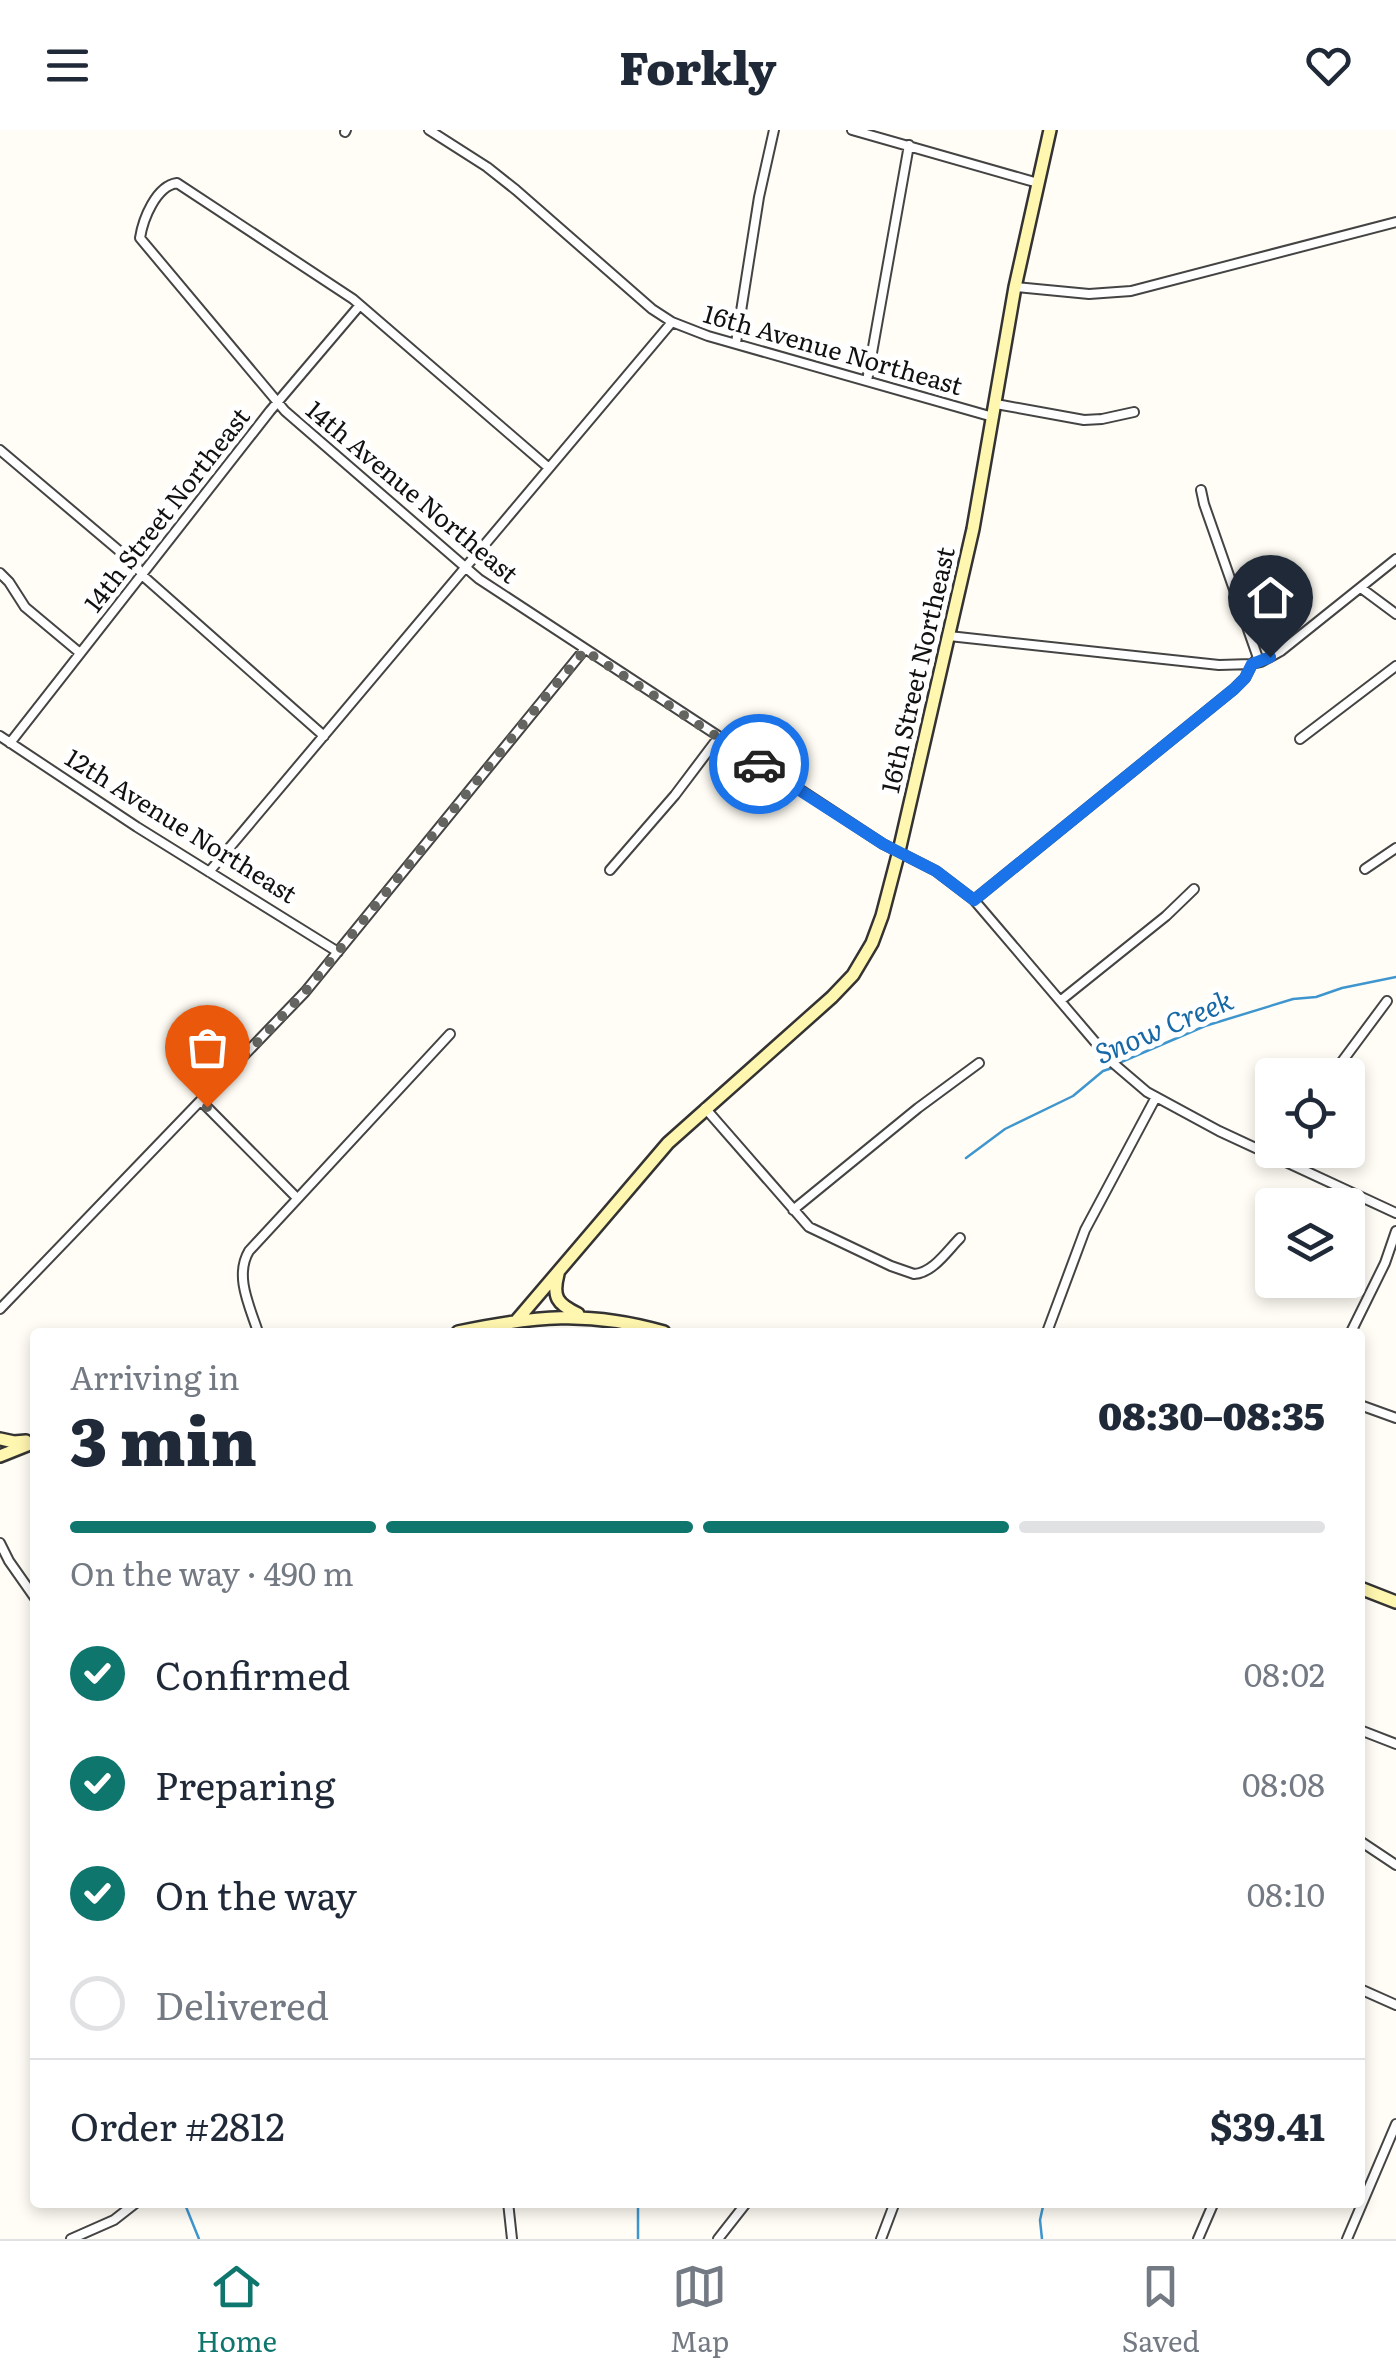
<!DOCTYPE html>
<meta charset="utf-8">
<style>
body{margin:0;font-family:Literata,serif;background:#f2f2f3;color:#1f2937;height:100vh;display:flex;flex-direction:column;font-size:38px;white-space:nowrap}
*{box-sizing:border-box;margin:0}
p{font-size:32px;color:#747a83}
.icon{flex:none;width:55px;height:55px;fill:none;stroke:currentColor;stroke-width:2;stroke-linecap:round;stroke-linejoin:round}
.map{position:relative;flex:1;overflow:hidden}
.drawer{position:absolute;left:30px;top:1198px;width:1335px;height:880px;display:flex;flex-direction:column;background:#fff;border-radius:10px;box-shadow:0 5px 15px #0003}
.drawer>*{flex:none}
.tools{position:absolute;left:1255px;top:928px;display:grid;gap:20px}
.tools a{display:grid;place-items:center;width:110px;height:110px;border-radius:10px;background:#fff;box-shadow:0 5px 15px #0003;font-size:50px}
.pin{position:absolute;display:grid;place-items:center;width:85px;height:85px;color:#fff;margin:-102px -42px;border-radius:50% 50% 50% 0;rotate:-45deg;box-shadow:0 0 10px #0007}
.pin .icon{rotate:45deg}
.courier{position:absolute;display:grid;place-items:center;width:100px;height:100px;margin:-50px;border:8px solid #1a73e8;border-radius:50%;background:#fff;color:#222;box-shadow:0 2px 12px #0007}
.overview em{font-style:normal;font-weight:800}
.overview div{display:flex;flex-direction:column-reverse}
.overview{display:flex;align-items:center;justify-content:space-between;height:170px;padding:0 40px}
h1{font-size:65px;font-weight:800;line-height:75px}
.bar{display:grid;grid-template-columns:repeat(4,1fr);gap:15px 10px;align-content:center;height:120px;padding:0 40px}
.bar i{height:12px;border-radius:8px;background:#e0e1e3}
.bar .current{background:#0f766e}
.bar p{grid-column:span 4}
.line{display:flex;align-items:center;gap:25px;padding:0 40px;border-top:2px solid #e0e1e3}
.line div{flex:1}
ol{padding:0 40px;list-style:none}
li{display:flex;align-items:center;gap:30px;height:110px}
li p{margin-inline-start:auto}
li .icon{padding:10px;border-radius:50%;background:#0f766e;color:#fff;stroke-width:4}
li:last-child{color:#747a83}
li i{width:55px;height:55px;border:5px solid #e0e1e3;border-radius:50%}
header{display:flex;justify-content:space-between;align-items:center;height:130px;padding:0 40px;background:#fff;font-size:45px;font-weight:800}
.menu{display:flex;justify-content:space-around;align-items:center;height:140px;border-top:2px solid #e0e1e3;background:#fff;font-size:28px;color:#747a83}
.menu a{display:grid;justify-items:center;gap:5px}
.menu .current{color:#0f766e}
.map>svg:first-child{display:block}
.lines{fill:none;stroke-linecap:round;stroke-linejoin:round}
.stream{stroke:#3f96cf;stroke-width:2.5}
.minor-casing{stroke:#444;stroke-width:12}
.secondary-casing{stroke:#333;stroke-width:16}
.minor{stroke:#fff;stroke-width:8}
.secondary{stroke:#fff6b0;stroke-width:11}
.done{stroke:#646461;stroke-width:10;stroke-dasharray:0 18}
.route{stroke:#1a73e8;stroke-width:12}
.labels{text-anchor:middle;stroke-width:10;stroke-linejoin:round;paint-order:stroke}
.street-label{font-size:25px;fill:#111;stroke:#fff}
.water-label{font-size:28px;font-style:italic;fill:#1768a6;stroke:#fff}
</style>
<header><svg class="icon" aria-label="menu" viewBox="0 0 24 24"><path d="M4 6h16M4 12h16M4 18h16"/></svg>Forkly<svg class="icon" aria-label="heart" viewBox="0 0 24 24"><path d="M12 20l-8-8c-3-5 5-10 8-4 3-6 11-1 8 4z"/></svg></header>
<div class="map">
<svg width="1396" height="2109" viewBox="0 0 1396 2109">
<rect width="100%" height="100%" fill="#fffdf5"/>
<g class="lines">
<path class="stream" d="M 1119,933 L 1205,896 L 1293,869 L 1316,867 L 1342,858 L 1396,847
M 966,1028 L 1005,999 L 1073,966 L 1103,941 L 1112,938
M 184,2072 L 199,2109
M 638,2109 L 638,2072
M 1042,2109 L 1040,2090 L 1044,2072"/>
<g class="minor-casing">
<path id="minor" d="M 429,0 L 487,37 L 516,60 L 652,179 L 672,192 L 708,206 L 993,287
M 852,0 L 1038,53
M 345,2 L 346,0
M 1015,157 L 1089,164 L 1131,161 L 1396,92
M 736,213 L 759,67 L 774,0
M 867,251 L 909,15
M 996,274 L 1084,290 L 1102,289 L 1134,282
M 0,320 L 136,435 L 142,445 L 324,606
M 549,338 L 353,169 L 177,53 C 156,56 143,89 140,108 L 285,281 L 479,449 L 883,714 L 936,741 L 974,770 L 1113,933 L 1147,962 L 1219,1001 L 1396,1083
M 0,443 L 9,452 L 25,477 L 80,523
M 1361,458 L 1396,484
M 949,506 L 1219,535 L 1252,534 L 1258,528 L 1204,374 L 1201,360
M 0,606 L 137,697 L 338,822
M 1300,609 L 1396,536
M 10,613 L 270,281 L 360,175
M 1365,739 L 1396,718
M 610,740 L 675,665 L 718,608
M 209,742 L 672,192
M 974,770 L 1234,559 L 1245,548 L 1252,534 L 1261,532 L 1281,521 L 1396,429
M 1060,871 L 1166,786 L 1194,759
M 1332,945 L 1387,871
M 201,971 L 297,1068
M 705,978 L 809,1097 L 891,1136 L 914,1144 C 933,1143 947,1121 960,1108
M 793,1080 L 918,978 L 979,933
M 0,1179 L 305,862 L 584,520
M 258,1202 C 250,1177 234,1146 249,1121 L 450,904
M 1047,1202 L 1085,1100 L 1156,967
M 1351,1202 L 1385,1133 L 1396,1101
M 1360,1275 L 1396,1288
M 0,1413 L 9,1431 L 35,1468
M 1360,1600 L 1396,1614
M 1360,1711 L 1396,1735
M 1360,1859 L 1396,1875
M 508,2072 L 512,2109
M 71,2109 L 114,2090 L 137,2072
M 718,2109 L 747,2072
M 881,2109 L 895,2072
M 1198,2109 L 1214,2072
M 1347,2109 L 1396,1994"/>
</g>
<g class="secondary-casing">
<path id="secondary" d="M 558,1144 C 552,1167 557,1174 578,1184
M 517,1190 L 668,1013 L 832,867 L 853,845 L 872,813 L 882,786 L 899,721 L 973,399 L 1015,157 L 1050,0
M 458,1202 C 534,1186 588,1180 664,1202
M 0,1309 L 14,1312 L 26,1311
M 0,1326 L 35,1312
M 1360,1458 L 1396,1472"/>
</g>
<use href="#minor" class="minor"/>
<use href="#secondary" class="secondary"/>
</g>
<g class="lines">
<path class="done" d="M 207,977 L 201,972 L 305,862 L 546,566 L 579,528 L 584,520 L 759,634"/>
<path class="route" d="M 759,634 L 883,714 L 936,741 L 974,770 L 1234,559 L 1245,548 L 1252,534 L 1270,527"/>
</g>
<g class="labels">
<g class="street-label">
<text transform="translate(833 220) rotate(16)" y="9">16th Avenue Northeast</text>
<text transform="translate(412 362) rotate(40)" y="9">14th Avenue Northeast</text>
<text transform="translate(167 380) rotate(-52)" y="9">14th Street Northeast</text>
<text transform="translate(918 540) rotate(-77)" y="9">16th Street Northeast</text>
<text transform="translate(181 696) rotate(32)" y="9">12th Avenue Northeast</text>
</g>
<g class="water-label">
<text transform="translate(1164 897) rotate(-23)" y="10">Snow Creek</text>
</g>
</g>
</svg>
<div class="tools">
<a><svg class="icon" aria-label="locate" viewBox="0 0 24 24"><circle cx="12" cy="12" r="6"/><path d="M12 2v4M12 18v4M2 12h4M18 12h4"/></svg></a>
<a><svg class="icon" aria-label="layers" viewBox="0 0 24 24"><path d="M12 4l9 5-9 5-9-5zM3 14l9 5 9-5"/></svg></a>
</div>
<div class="pin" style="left:207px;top:977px;background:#ea580c"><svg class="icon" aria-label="bag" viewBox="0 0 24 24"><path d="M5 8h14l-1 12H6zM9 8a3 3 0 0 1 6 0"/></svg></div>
<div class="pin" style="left:1270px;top:527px;background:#1f2937"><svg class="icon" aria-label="home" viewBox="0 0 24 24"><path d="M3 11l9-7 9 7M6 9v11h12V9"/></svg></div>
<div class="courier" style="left:759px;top:634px"><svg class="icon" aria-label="car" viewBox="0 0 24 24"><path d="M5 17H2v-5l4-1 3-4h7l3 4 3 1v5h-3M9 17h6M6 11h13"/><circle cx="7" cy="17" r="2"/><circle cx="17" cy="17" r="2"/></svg></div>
<section class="drawer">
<div class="overview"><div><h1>3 min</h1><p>Arriving in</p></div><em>08:30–08:35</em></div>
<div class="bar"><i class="current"></i><i class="current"></i><i class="current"></i><i></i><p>On the way · 490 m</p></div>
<ol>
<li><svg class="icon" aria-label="check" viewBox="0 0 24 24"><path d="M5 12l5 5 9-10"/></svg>Confirmed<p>08:02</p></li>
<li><svg class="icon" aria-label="check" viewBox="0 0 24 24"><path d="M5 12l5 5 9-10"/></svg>Preparing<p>08:08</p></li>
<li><svg class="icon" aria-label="check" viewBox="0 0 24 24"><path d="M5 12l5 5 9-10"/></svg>On the way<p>08:10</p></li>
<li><i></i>Delivered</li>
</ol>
<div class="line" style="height:130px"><div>Order #2812</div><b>$39.41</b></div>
</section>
</div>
<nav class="menu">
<a class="current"><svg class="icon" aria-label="home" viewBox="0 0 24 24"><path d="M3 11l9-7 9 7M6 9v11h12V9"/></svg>Home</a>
<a><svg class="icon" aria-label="map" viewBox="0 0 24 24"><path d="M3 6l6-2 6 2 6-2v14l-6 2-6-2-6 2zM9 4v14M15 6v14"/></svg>Map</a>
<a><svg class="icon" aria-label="saved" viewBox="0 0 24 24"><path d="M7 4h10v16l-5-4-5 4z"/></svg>Saved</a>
</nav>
